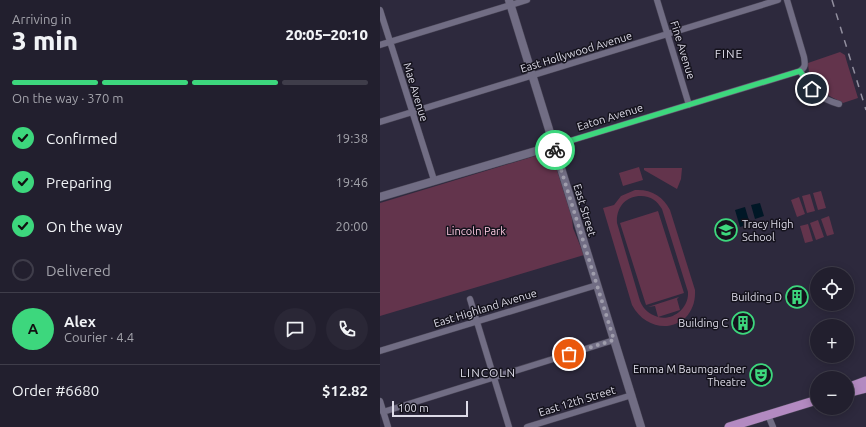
<!DOCTYPE html>
<meta charset="utf-8">
<style>
body{margin:0;font-family:Ubuntu,sans-serif;background:#2a2736;color:#f1f3f6;height:100vh;display:flex;flex-direction:column;font-size:15px;white-space:nowrap}
*{box-sizing:border-box;margin:0}
p{font-size:13px;color:#a2a2aa}
.icon{flex:none;width:22px;height:22px;fill:none;stroke:currentColor;stroke-width:2;stroke-linecap:round;stroke-linejoin:round}
.map{position:relative;flex:1;overflow:hidden}
.details{display:flex;flex-direction:column;background:#221f2e;width:380px}
.details>*{flex:none}
.controls{position:absolute;left:430px;top:267px;display:grid;gap:8px}
.controls a{display:grid;place-items:center;width:44px;height:44px;border-radius:50%;background:#221f2e;box-shadow:0 2px 10px #0003,0 0 0 1px #3f3d4a;font-size:20px}
.scale{position:absolute;left:12px;bottom:10px;width:76px;box-sizing:border-box;padding-left:4px;border:2px solid #dddbe8;border-top:0;font-size:11px;line-height:14px;white-space:nowrap;color:#dddbe8;-webkit-text-stroke:3px #15131d;paint-order:stroke}
.pin{position:absolute;display:grid;place-items:center;width:34px;height:34px;color:#fff;margin:-17px;border:2px solid #fff;border-radius:50%;box-shadow:0 1px 4px #0007}
.courier{position:absolute;display:grid;place-items:center;width:40px;height:40px;margin:-20px;border:3px solid #3dd77d;border-radius:50%;background:#fff;color:#222;box-shadow:0 1px 5px #0007}
.head em{font-style:normal;font-weight:800}
.head div{display:flex;flex-direction:column-reverse}
.head{display:flex;align-items:center;justify-content:space-between;height:68px;padding:0 12px}
h1{font-size:26px;font-weight:800;line-height:30px}
.bar{display:grid;grid-template-columns:repeat(4,1fr);gap:6px 4px;align-content:center;height:48px;padding:0 12px}
.bar i{height:5px;border-radius:3px;background:#3f3d4a}
.bar .current{background:#3dd77d}
.bar p{grid-column:span 4}
.line{display:flex;align-items:center;gap:10px;padding:0 12px;border-top:1px solid #3f3d4a}
.line div{flex:1}
.round{display:grid;place-items:center;flex:none;width:42px;height:42px;border-radius:21px;background:#2a2736}
ol{padding:0 12px;list-style:none}
li{display:flex;align-items:center;gap:12px;height:44px}
li p{margin-inline-start:auto}
li .icon{padding:4px;border-radius:50%;background:#3dd77d;color:#111;stroke-width:4}
li:last-child{color:#a2a2aa}
li i{width:22px;height:22px;border:2px solid #3f3d4a;border-radius:50%}
main{display:flex;flex:1;min-height:0}
.map>svg:first-child{display:block}
.green{fill:#63344c;fill-rule:evenodd}
.water{fill:#001726}
.lines{fill:none;stroke-linecap:round;stroke-linejoin:round}
.street-casing{stroke:#4a4657;stroke-width:7}
.secondary-casing{stroke:#4a4657;stroke-width:9}
.primary-casing{stroke:#4a4657;stroke-width:10}
.street{stroke:#716d84;stroke-width:6}
.secondary{stroke:#716d84;stroke-width:8}
.primary{stroke:#b38ac1;stroke-width:9}
.rail{stroke:#928f9f;stroke-width:1.5;stroke-dasharray:7 7;stroke-linecap:butt}
.done{stroke:#9f9dac;stroke-width:4;stroke-dasharray:0 7.2}
.route{stroke:#3dd77d;stroke-width:5}
.labels{text-anchor:middle;stroke-width:3;stroke-linejoin:round;paint-order:stroke}
.street-label{font-size:11px;fill:#dddbe8;stroke:#15131d}
.poi-label{font-size:11px;fill:#dddbe8;stroke:#15131d;text-anchor:end}
.park-label{font-size:11px;fill:#f8c6dd;stroke:#15131d}
.neighbourhood-label{font-size:12px;letter-spacing:1px;fill:#dddbe8;stroke:#15131d}
</style>
<main>
<section class="details">
<div class="head"><div><h1>3 min</h1><p>Arriving in</p></div><em>20:05–20:10</em></div>
<div class="bar"><i class="current"></i><i class="current"></i><i class="current"></i><i></i><p>On the way · 370 m</p></div>
<ol>
<li><svg class="icon" aria-label="check" viewBox="0 0 24 24"><path d="M5 12l5 5 9-10"/></svg>Confirmed<p>19:38</p></li>
<li><svg class="icon" aria-label="check" viewBox="0 0 24 24"><path d="M5 12l5 5 9-10"/></svg>Preparing<p>19:46</p></li>
<li><svg class="icon" aria-label="check" viewBox="0 0 24 24"><path d="M5 12l5 5 9-10"/></svg>On the way<p>20:00</p></li>
<li><i></i>Delivered</li>
</ol>
<div class="line" style="height:72px"><b class="round" style="background:#3dd77d;color:#111">A</b><div><b>Alex</b><p>Courier · 4.4</p></div><a class="round"><svg class="icon" aria-label="chat" viewBox="0 0 24 24"><path d="M4 5h16v11H9l-5 4z"/></svg></a><a class="round"><svg class="icon" aria-label="phone" viewBox="0 0 24 24"><path d="M5 4h4l2 5-3 2q2 4 5 5l2-3 5 2v4C11 20 4 13 5 4z"/></svg></a></div>
<div class="line" style="height:52px"><div>Order #6680</div><b>$12.82</b></div>
</section>
<div class="map">
<svg width="486" height="427" viewBox="0 0 486 427">
<rect width="100%" height="100%" fill="#2d293d"/>
<path class="green" d="M 460,52 L 465,55 L 466,59 L 478,98 L 463,103 C 443,92 429,89 428,63 Z
M 165,153 L 169,153 L 173,157 L 192,218 L 193,228 L 204,255 L 0,316 L 0,203 Z
M 259,167 L 263,180 L 243,186 L 239,173 Z
M 264,168 L 302,168 L 301,179 L 297,189 L 264,170 Z
M 255,190 C 271,189 283,196 290,210 L 315,290 C 317,330 270,339 252,305 L 223,208 L 234,205 L 241,196 ZM 261,196 C 271,196 277,201 282,209 L 308,292 C 309,308 293,321 278,317 L 300,310 L 297,299 L 299,297 L 268,307 L 275,306 L 278,317 C 269,314 264,310 260,301 L 237,223 C 236,207 246,196 261,196 Z
M 441,191 L 446,208 L 438,210 L 433,193 Z
M 430,194 L 435,211 L 427,213 L 422,196 Z
M 419,197 L 425,214 L 417,217 L 411,200 Z
M 278,211 L 304,293 L 266,305 L 240,223 Z
M 449,216 L 454,234 L 447,236 L 441,219 Z
M 438,220 L 444,237 L 436,240 L 430,223 Z
M 428,224 L 433,241 L 425,243 L 420,226 Z"/>
<path class="water" d="M 380,203 L 384,216 L 375,219 L 371,205 Z
M 365,207 L 370,224 L 360,227 L 355,210 Z"/>
<g class="lines">
<g class="street-casing">
<path id="street" d="M 277,0 L 309,105
M 0,10 L 54,180
M 0,45 L 147,0
M 420,71 C 432,89 437,98 459,104
M 0,122 L 398,0
M 173,146 L 420,71 C 426,67 425,64 424,57 L 407,0
M 90,299 L 129,427
M 0,351 L 217,285
M 0,401 L 8,427
M 3,412 L 234,340
M 388,415 L 393,427
M 147,427 L 252,395"/>
</g>
<g class="secondary-casing">
<path id="secondary" d="M 129,0 L 261,427
M 0,197 L 173,146"/>
</g>
<g class="primary-casing">
<path id="primary" d="M 467,388 L 486,381
M 467,393 L 486,388
M 349,427 L 437,400"/>
</g>
<use href="#street" class="street"/>
<use href="#secondary" class="secondary"/>
<use href="#primary" class="primary"/>
<path class="rail" d="M 452,0 L 486,110"/>
</g>
<g class="lines">
<path class="done" d="M 175,150 L 234,340 L 189,354"/>
<path class="route" d="M 175,150 L 173,146 L 420,71 L 432,89"/>
</g>
<defs>
<g id="school-ring" transform="scale(1.15)"><circle r="9.5" fill="#15131d" stroke="#3dd77d" stroke-width="1.5"/><path d="M0-5L7-2L0 1L-7-2ZM-4 1L0 2.5L4 1V4Q0 6-4 4Z" fill="#3dd77d"/></g>
<g id="building-ring" transform="scale(1.15)"><circle r="9.5" fill="#15131d" stroke="#3dd77d" stroke-width="1.5"/><path d="M-4-6H4V6H1V3H-1V6H-4ZM-2.5-4.3h1.7v1.8h-1.7ZM.8-4.3h1.7v1.8H.8ZM-2.5-1h1.7V.8h-1.7ZM.8-1h1.7V.8H.8Z" fill="#3dd77d"/></g>
<g id="theatre-ring" transform="scale(1.15)"><circle r="9.5" fill="#15131d" stroke="#3dd77d" stroke-width="1.5"/><path d="M-5-5.5Q0-4 5-5.5V0Q5 5 0 6Q-5 5-5 0ZM-3.3-2.5H-1v1.5H-3.3ZM1-2.5H3.3v1.5H1ZM-2.8 1Q0 5.5 2.8 1Z" fill="#3dd77d"/></g>
</defs>
<g fill-rule="evenodd">
<use href="#school-ring" x="346" y="230"/>
<use href="#building-ring" x="417" y="297"/>
<use href="#building-ring" x="363" y="323"/>
<use href="#theatre-ring" x="381" y="375"/>
</g>
<g class="labels">
<g class="street-label">
<text transform="translate(303 50) rotate(73)" y="4">Fine Avenue</text>
<text transform="translate(196 52) rotate(-17)" y="4">East Hollywood Avenue</text>
<text transform="translate(36 92) rotate(73)" y="4">Mae Avenue</text>
<text transform="translate(230 117) rotate(-17)" y="4">Eaton Avenue</text>
<text transform="translate(205 210) rotate(73)" y="4">East Street</text>
<text transform="translate(105 308) rotate(-17)" y="4">East Highland Avenue</text>
<text transform="translate(197 401) rotate(-17)" y="4">East 12th Street</text>
</g>
<g class="poi-label">
<text x="362" y="228" text-anchor="start">Tracy High<tspan x="362" dy="13">School</tspan></text>
<text x="402" y="301">Building D</text>
<text x="348" y="327">Building C</text>
<text x="366" y="373">Emma M Baumgardner<tspan x="366" dy="13">Theatre</tspan></text>
</g>
<g class="park-label">
<text x="96" y="235">Lincoln Park</text>
</g>
<g class="neighbourhood-label">
<text x="349" y="58">FINE</text>
<text x="108" y="377">LINCOLN</text>
</g>
</g>
</svg>
<div class="controls">
<a><svg class="icon" aria-label="locate" viewBox="0 0 24 24"><circle cx="12" cy="12" r="6"/><path d="M12 2v4M12 18v4M2 12h4M18 12h4"/></svg></a>
<a>+</a>
<a>−</a>
</div>
<div class="scale">100 m</div>
<div class="pin" style="left:189px;top:354px;background:#ea580c"><svg class="icon" aria-label="bag" viewBox="0 0 24 24"><path d="M5 8h14l-1 12H6zM9 8a3 3 0 0 1 6 0"/></svg></div>
<div class="pin" style="left:432px;top:89px;background:#1f2937"><svg class="icon" aria-label="home" viewBox="0 0 24 24"><path d="M3 11l9-7 9 7M6 9v11h12V9"/></svg></div>
<div class="courier" style="left:175px;top:150px"><svg class="icon" aria-label="bike" viewBox="0 0 24 24"><circle cx="6" cy="16" r="4"/><circle cx="18" cy="16" r="4"/><path d="M6 16l4-8h5l3 8M10 8l3 8H6M13 5h3"/></svg></div>
</div>
</main>
